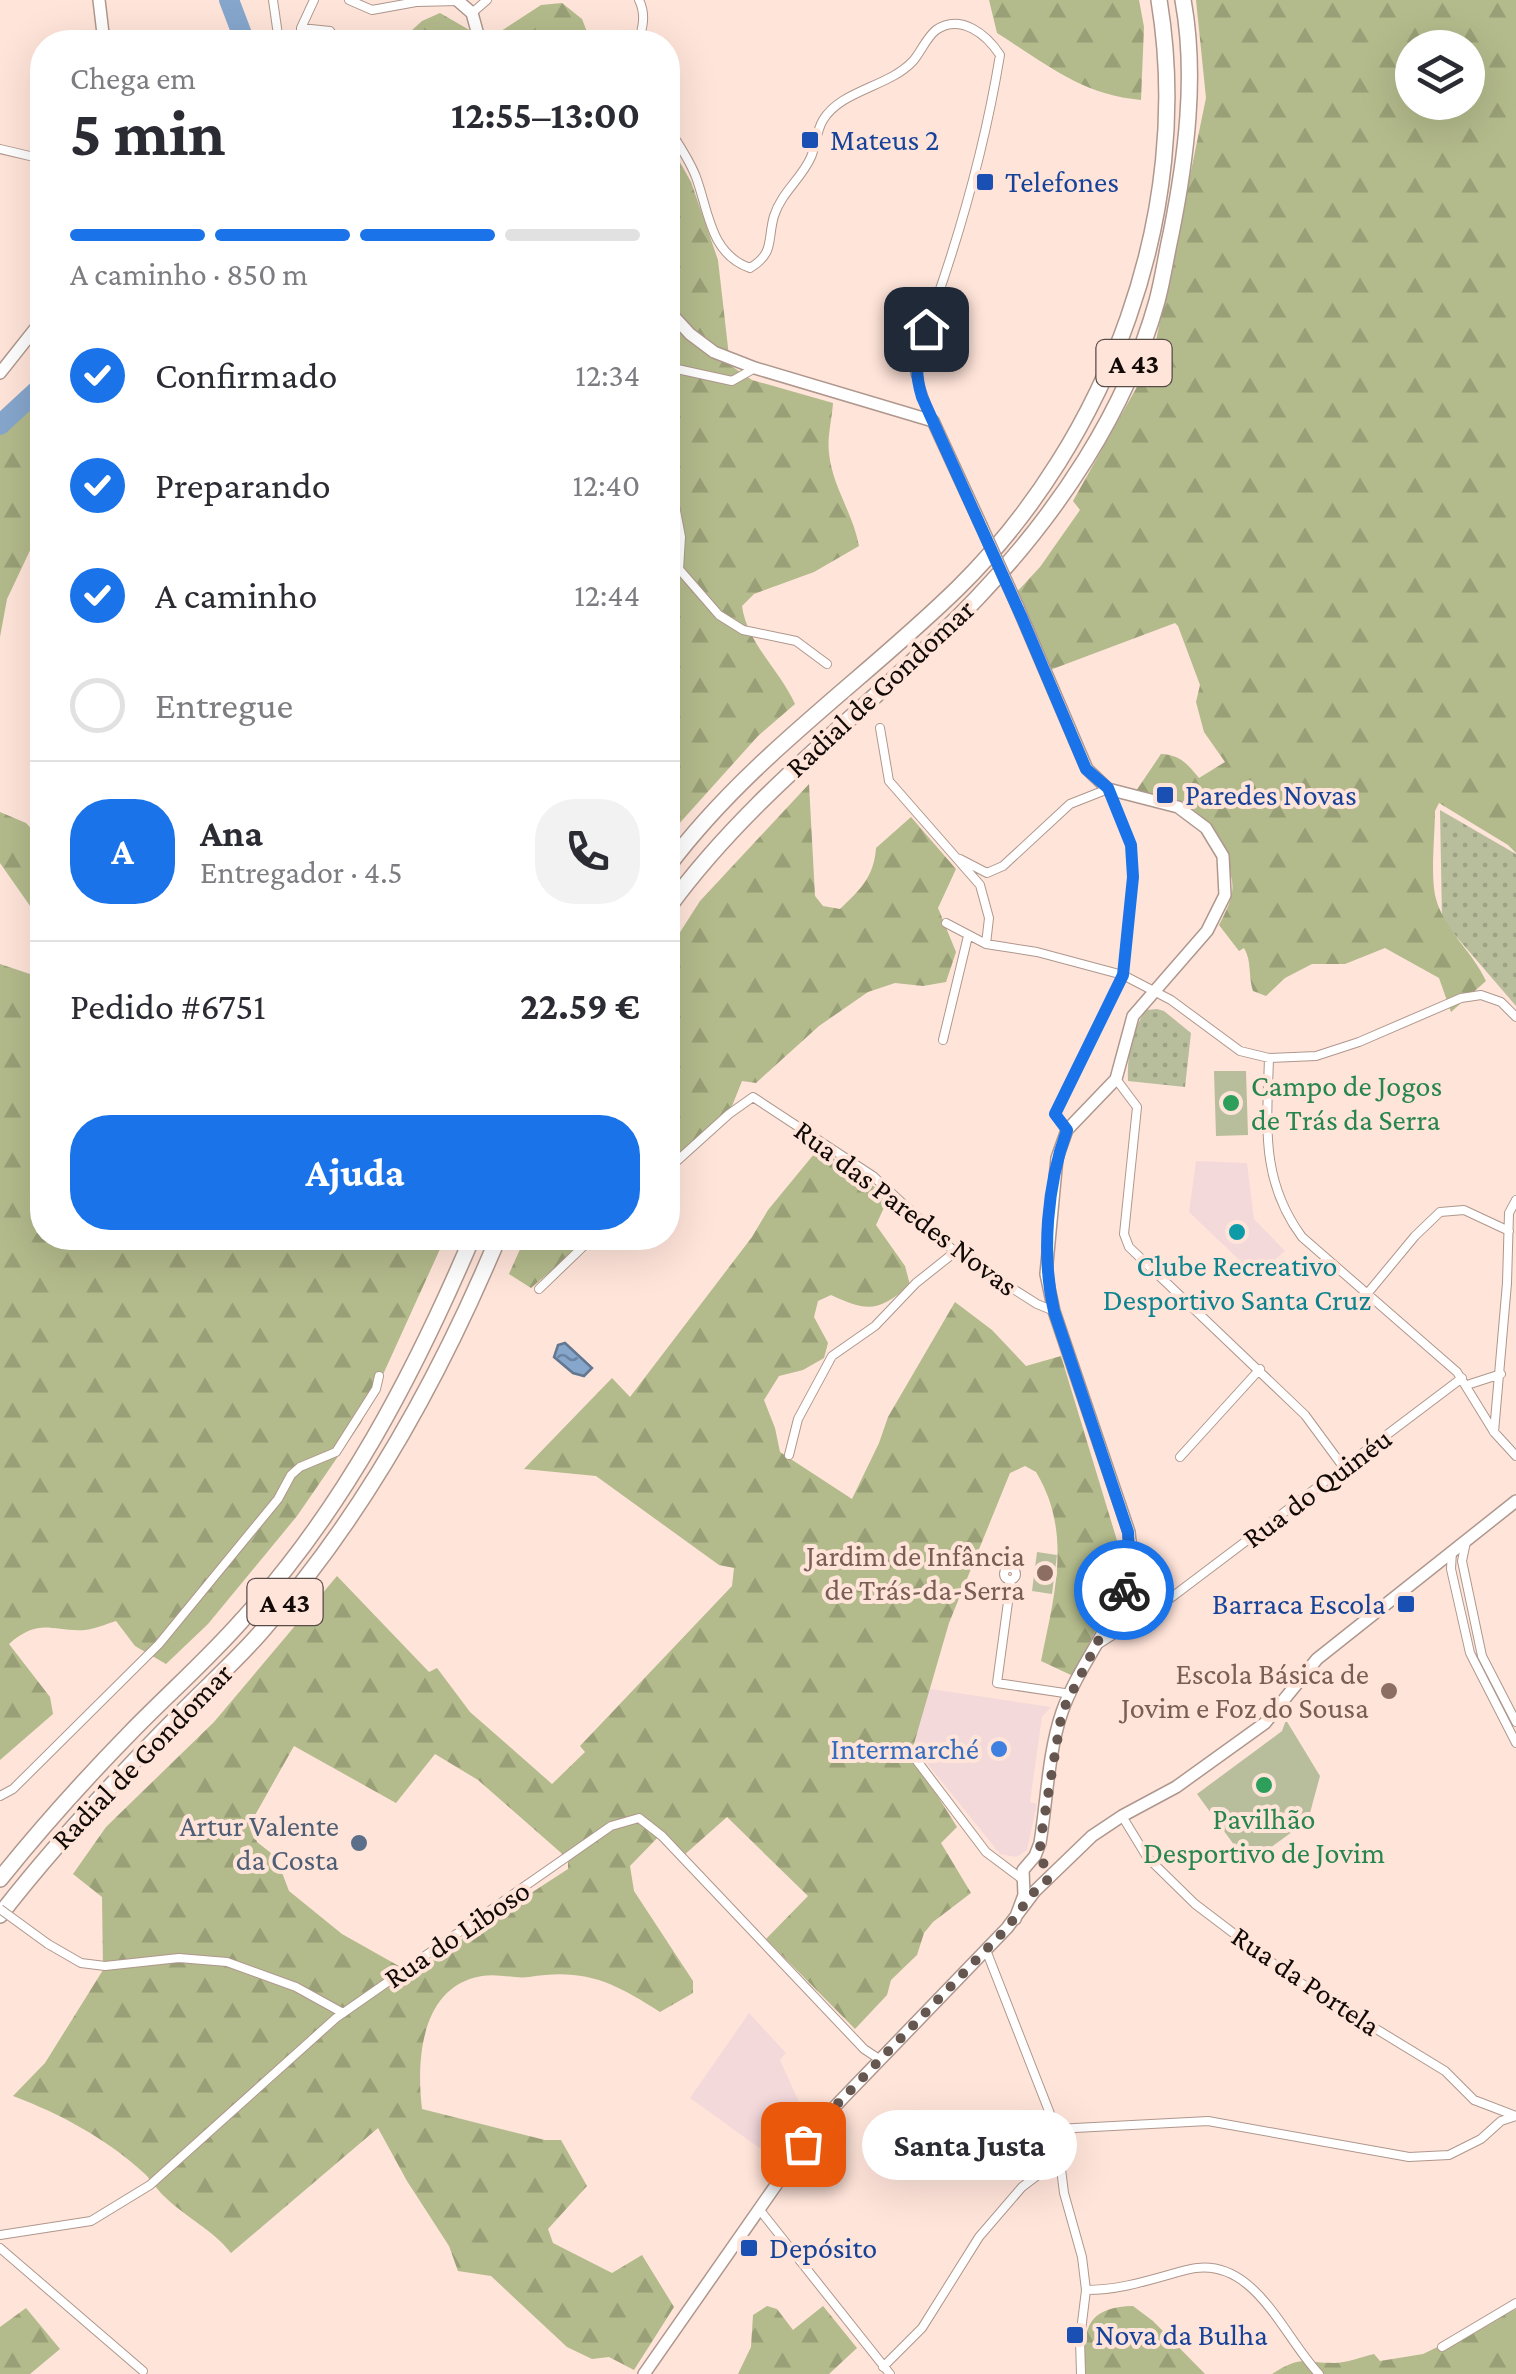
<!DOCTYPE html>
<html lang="pt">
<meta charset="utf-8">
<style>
body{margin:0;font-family:"Crimson Pro",serif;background:#f2f2f3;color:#2b2b33;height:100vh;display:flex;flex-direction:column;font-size:38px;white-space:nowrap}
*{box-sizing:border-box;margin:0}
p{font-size:32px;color:#7c7c81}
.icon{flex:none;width:55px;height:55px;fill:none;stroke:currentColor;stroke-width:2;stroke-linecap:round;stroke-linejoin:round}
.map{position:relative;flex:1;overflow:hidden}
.panel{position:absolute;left:30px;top:30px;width:650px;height:1220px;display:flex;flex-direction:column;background:#fff;border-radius:40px;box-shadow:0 10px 40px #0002}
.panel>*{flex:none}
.fabs{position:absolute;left:1395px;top:30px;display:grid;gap:20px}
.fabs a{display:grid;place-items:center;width:90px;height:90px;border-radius:50%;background:#fff;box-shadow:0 10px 40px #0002;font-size:50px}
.pin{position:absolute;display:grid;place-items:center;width:85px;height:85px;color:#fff;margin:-42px;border-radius:20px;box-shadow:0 5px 15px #0006}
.courier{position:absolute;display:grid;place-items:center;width:100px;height:100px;margin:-50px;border:8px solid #1a73e8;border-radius:50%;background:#fff;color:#222;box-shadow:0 2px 12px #0007}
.bubble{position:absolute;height:70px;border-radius:35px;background:#fff;box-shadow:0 10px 40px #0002;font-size:32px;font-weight:700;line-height:70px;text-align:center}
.headline em{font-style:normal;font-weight:700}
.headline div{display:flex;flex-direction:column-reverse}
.headline{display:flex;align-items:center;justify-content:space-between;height:170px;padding:0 40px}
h1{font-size:65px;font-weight:700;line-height:75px}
.bar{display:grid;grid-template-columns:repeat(4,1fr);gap:15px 10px;align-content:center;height:120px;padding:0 40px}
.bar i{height:12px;border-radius:8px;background:#e1e1e2}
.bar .selected{background:#1a73e8}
.bar p{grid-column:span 4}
.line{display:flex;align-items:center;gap:25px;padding:0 40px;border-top:2px solid #e1e1e2}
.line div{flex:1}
.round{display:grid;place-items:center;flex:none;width:105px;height:105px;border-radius:40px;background:#f2f2f3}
ol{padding:0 40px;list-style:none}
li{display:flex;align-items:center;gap:30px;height:110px}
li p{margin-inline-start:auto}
li .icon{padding:10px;border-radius:50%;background:#1a73e8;color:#fff;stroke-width:4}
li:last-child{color:#7c7c81}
li i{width:55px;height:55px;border:5px solid #e1e1e2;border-radius:50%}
.button{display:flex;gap:20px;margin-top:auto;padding:20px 40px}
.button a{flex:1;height:115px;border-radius:40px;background:#1a73e8;color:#fff;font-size:40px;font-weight:700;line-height:115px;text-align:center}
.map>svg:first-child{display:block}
.commercial{fill:#f4d9db}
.grass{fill:url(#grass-dots)}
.forest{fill:url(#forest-firs);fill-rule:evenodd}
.garden{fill:#b8be9c}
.water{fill:url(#water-ripples);stroke:#637791;stroke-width:2.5}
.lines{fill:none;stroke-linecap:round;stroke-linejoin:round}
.river{stroke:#86a6cc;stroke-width:20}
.street-casing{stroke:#af978d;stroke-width:10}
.secondary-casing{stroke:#af978d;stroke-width:14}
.highway-casing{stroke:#af978d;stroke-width:18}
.street{stroke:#fff;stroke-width:8}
.secondary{stroke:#fff;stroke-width:11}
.highway{stroke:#fff;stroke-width:15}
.street-bridge-casing{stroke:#af978d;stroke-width:10;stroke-linecap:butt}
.secondary-bridge-casing{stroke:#af978d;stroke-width:14;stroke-linecap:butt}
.street-bridge{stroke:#fff;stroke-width:8}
.secondary-bridge{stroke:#fff;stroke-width:11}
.done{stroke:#655650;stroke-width:10;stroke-dasharray:0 18}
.route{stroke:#1a73e8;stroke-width:12}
.transit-dot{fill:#1a4fb4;stroke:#ffe4d9;stroke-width:4}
.leisure-dot{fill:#2e9e5b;stroke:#ffe4d9;stroke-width:4}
.culture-dot{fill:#0f9aa8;stroke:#ffe4d9;stroke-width:4}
.education-dot{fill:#8d6e63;stroke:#ffe4d9;stroke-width:4}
.shop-dot{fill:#3f7fe0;stroke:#ffe4d9;stroke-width:4}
.service-dot{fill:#5c6f8a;stroke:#ffe4d9;stroke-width:4}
.labels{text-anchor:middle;stroke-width:8;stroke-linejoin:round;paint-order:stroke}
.shield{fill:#ffe4d9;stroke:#594b46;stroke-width:2.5}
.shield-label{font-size:28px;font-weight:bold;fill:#120a07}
.transit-label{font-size:30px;fill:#164399;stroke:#ffe4d9;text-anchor:start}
.street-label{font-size:30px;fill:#120a07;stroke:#ffe4d9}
.leisure-label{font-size:30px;fill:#27864d;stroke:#ffe4d9;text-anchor:start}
.culture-label{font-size:30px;fill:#0d838f;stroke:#ffe4d9}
.education-label{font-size:30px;fill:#785e54;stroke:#ffe4d9;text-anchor:end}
.shop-label{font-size:30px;fill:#366cbe;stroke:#ffe4d9;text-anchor:end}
.service-label{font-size:30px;fill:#4e5e75;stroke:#ffe4d9;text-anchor:end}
</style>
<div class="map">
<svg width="1516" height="2374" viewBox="0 0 1516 2374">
<defs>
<pattern id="grass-dots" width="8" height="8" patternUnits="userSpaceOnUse" patternTransform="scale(2.5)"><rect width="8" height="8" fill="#b8be9c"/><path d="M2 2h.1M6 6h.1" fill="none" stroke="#9da285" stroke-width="1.8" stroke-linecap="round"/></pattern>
<pattern id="forest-firs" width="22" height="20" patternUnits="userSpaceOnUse" patternTransform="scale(2.5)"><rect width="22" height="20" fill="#b3ba8b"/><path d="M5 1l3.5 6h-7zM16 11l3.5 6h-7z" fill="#999f76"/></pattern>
<pattern id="water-ripples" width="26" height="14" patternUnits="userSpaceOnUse" patternTransform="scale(2.5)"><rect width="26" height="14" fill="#86a6cc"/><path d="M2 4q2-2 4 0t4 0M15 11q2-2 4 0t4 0" fill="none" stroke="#6c85a4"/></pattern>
</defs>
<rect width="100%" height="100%" fill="#ffe4d9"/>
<path class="commercial" d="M 1196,1161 L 1247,1163 L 1254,1219 L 1285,1251 L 1256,1276 L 1189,1212 Z
M 924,1688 L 1051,1707 L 1042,1717 L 1030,1802 L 1037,1804 L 1027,1850 L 1021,1854 L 1016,1857 L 1000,1854 L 913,1746 Z
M 749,2013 L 786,2053 L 780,2060 L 804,2113 L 810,2118 L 779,2162 L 690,2098 Z"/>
<path class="grass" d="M 1440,810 L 1516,854 L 1516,1006 L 1442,920 Z
M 1157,1009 L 1164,1011 L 1191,1033 L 1185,1087 L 1128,1081 C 1127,1056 1131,1031 1146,1010 Z"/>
<path class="forest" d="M 989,0 L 1139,0 L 1144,27 L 1141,100 C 1082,95 1046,64 997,33 Z
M 1196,0 L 1516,0 L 1516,853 L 1508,845 L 1439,803 L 1435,811 C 1435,836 1430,876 1436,899 C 1445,931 1473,952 1486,981 L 1451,1012 L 1439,978 L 1385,948 L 1345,964 L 1312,964 L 1285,978 L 1266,996 L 1253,991 C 1248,976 1252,961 1244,948 L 1239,951 L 1219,925 C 1237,891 1236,885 1222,851 C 1203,805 1182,800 1136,791 L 1161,754 C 1181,755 1187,764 1199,778 L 1225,762 L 1204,732 L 1196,702 L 1200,685 L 1178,626 L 1175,623 L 1050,670 L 1016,593 L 1040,567 L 1080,510 L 1073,501 L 1152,360 L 1206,98 ZM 1412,48 L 1468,48 L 1468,102 L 1412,102 Z
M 562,3 L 582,19 L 591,42 L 399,42 L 422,21 L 440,13 L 478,35 L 495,35 L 541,5 Z
M 668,155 L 676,155 L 691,182 L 718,260 L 730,365 L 752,380 L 833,403 C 832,419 827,437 829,453 C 832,486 853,513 859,546 L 814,572 L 754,594 L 742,606 C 747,643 779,669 795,704 L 758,736 L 668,836 Z
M 42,387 L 42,525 L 7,599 L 0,637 L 0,415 Z
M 42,630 L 42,688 L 33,681 L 32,649 Z
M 809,784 L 815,896 L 823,906 L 840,909 C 860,890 874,877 876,848 L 911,817 L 956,869 L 938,908 L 956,952 L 946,982 L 923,986 L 895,983 L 868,992 L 819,1026 L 756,1083 L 742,1081 L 732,1106 L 668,1166 L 668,951 L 700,901 Z
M 0,812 L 26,823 L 42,840 L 42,923 L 0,863 Z
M 0,964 L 42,978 L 42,1238 L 445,1238 L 361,1423 L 297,1516 L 208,1624 L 166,1664 L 135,1646 L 116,1621 C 106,1624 95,1629 85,1630 C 51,1632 40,1617 9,1644 L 50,1697 L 53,1714 L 0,1760 Z
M 819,1148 L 876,1188 L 887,1201 L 876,1225 L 905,1266 L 910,1285 C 878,1312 868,1312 831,1295 L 818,1301 L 814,1317 L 828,1343 L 824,1358 L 803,1370 L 779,1376 L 764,1400 L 775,1428 L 780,1452 L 852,1499 L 879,1443 L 888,1417 L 955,1302 L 992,1330 L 1026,1366 L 1061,1356 L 1119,1547 L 1121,1579 L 1073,1676 L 1041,1661 C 1054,1596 1073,1533 1036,1472 L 1025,1466 L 1010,1473 L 949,1623 L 913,1747 L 937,1780 L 937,1795 L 957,1827 L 941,1843 L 971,1893 L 933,1922 L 924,1933 L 917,1955 L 891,1980 L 887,1995 L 855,2029 L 766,1939 L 808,1896 L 727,1817 L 683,1856 L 663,1832 L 630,1866 L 634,1891 L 693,1981 L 693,1993 L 660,2012 C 613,1982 585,1968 529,1977 C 514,1979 498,1973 482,1976 C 421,1986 416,2059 422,2109 L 545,2140 L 561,2140 L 587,2186 L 548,2229 L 553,2243 L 612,2273 L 642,2255 L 674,2307 L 634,2370 L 609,2357 L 592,2359 L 567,2347 L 491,2276 L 458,2271 L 449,2246 L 407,2181 L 378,2128 L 231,2253 C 213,2230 187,2218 166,2198 C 158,2191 153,2182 145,2174 C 107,2139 61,2114 13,2096 L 45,2063 L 103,1970 L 102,1897 L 73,1874 L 106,1827 L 214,1722 L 337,1576 L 429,1672 L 437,1668 L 470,1712 L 552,1784 L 585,1752 L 580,1746 L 732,1586 L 734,1568 L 719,1565 L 596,1476 L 524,1469 L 612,1378 L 630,1397 L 752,1237 L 768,1210 ZM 294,1746 L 396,1803 L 435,1754 L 478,1780 L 568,1859 L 568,1869 L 474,1930 L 413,1974 L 342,1934 L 289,1891 L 276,1857 L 257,1842 L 250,1824 Z
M 525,1238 L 590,1238 L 531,1288 L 509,1274 Z
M 767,2306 L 777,2309 L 793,2330 L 823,2306 L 857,2348 L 829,2374 L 738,2374 L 751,2347 L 753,2315 Z
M 1133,2306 L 1153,2321 L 1205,2374 L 1086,2374 C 1082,2331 1085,2307 1133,2306 Z
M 26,2308 L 60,2349 L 30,2374 L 0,2374 L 0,2327 Z
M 1516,2309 L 1516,2374 L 1272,2374 C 1302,2355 1302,2363 1334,2363 C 1346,2363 1361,2357 1374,2354 L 1380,2361 L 1423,2354 Z"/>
<path class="garden" d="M 1214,1071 L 1246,1071 L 1248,1135 L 1216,1136 Z
M 1037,1552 L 1057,1555 L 1052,1594 L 1032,1591 Z
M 1286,1720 L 1320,1776 L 1307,1824 L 1303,1824 L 1248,1864 L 1197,1794 L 1282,1731 Z"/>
<path class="water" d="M 565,1343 L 592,1368 L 584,1376 L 573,1373 L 554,1357 L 558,1345 Z"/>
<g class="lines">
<path class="river" d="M 229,0 L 245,42
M 0,425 L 42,386"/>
<g class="street-casing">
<path id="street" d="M 273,0 L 279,42
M 349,0 L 372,10 L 416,2 L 459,1
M 472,13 L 487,0
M 301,28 L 330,31 L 336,42
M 301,42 L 301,28 L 314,0
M 638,42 C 643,28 646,14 639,0
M 668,128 C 678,143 689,159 696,177 C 709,212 710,254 750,268 C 775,253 767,240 774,216 C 781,193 802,178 811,157 C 816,145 816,132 823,120 C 841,90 889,87 913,61 C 921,52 926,38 936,30 C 961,13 987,35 1000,55 C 983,158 954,256 917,353 L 915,373 L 932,420
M 0,149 L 34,157 L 42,184
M 668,367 L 732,381 L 755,368
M 668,469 L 681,537 L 679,569 L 719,615 L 743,630 L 796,641 L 827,664
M 880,728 L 889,781 L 980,885 L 989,918 L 986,944
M 960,859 L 987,873 L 1003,866 L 1070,804 L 1108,789 L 1131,845 L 1133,877 L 1123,975 L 1055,1114 L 1067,1130
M 946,923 L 986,944 L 1037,952 L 1123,975 L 1171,1000 L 1240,1051 L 1269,1058 L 1316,1056 L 1359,1042 L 1461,998 L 1481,995 L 1501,1002 L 1516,1017
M 943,1040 L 968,936
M 1269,1058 C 1267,1126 1260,1180 1302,1237 L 1457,1372 L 1494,1432 L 1516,1456
M 1116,1079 L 1137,1107 L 1124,1234 L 1129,1247 L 1305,1415 L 1344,1468
M 668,1169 L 729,1114 L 753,1097 L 873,1176 L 955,1252 L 1037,1304 L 1054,1311
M 539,1289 L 592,1238
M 1367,1294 L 1415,1236 L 1440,1212 L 1464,1210 L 1509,1231
M 1467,1385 L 1501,1374
M 1494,1432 L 1507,1283 L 1509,1213 L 1516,1200
M 789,1455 L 798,1419 L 832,1356 L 875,1326 L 916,1283 L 955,1252
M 1180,1457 L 1260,1369
M 1132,1542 L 1150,1592 L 1154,1598 L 1164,1601
M 1466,1542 L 1462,1561 L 1482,1656 L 1516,1722
M 1452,1551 L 1451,1569 L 1470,1653 L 1516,1743
M1004 1574a6 6 0 1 1 12 0a6 6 0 1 1-12 0Z
M 1011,1580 L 997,1683 L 1071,1694
M 1099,1644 L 1172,1597 L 1462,1378
M 914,1757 L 986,1852 L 1022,1879
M 0,1796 L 13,1789 L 159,1644 L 278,1499 L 291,1475 L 300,1467 L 336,1452 L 376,1389 L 379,1376
M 1122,1816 L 1147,1857 L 1195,1904 L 1291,1977 L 1445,2071 L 1474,2100 L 1516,2116
M 48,1944 L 81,1963 L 105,1966 L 179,1958 L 227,1962 L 296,1987 L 343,2013
M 986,1950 L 1056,2129 L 1064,2193 L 1082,2257 L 1086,2290 L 1080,2339 L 1081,2374
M 1056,2129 L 1208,2121 L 1409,2157 L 1449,2155 L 1481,2139 L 1501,2121 L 1516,2116
M 759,2209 L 890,2374
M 0,2235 L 91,2221 L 150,2185 L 336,2018 L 611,1826 L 639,1818 L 662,1836 L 864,2049 L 879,2059
M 0,2248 L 143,2371
M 1086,2290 C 1122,2290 1152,2279 1186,2270 C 1253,2252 1282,2335 1319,2374
M 1442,2347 L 1516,2303
M 883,2367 L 922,2328 L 979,2237 L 1022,2187 L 1059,2159"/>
</g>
<g class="secondary-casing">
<path id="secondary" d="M 99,0 L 104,42
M 457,0 L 472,13 L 480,42
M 668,310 L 690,334 L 714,352 L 755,368 L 933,421 L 981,525
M 0,373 L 42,320
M 1015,1919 L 1024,1895 L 1023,1870 L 1035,1856 L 1040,1843 C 1047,1800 1048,1753 1062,1712 C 1084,1649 1139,1602 1129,1532 L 1054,1311 L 1046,1274 L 1057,1158 L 1067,1130 L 1116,1079 L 1133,1016 L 1207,931 L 1225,895 L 1223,856 L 1206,828 L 1178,807 L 1108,789 L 1087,769 L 1017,605
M 644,2374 L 820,2122 L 1007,1928 L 1035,1891 L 1092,1836 L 1122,1816 L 1176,1787 L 1265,1723 L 1317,1659 L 1516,1501"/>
</g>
<g class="highway-casing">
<path id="highway" d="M 668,866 C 749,758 862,682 958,588 C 1109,439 1194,212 1159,0
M 668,908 C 755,788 877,704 978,597 C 1057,514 1126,412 1157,301 C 1163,279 1166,256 1171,234 C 1186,159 1197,76 1183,0
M 0,1879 C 41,1828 85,1779 131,1732 C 168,1694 208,1659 243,1619 C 344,1509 414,1374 472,1238
M 0,1915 C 54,1845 114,1781 176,1718 C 204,1689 235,1662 261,1632 C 363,1517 439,1379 498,1238"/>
</g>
<use href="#street" class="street"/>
<use href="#secondary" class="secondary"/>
<use href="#highway" class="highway"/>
<g class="street-bridge-casing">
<path id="street-bridge" d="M 0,1909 L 48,1944"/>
</g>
<g class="secondary-bridge-casing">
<path id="secondary-bridge" d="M 981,525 L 1017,605"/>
</g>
<use href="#street-bridge" class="street-bridge"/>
<use href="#secondary-bridge" class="secondary-bridge"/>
</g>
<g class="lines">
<path class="done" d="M 803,2144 L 820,2122 L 1007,1928 L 1032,1894 L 1047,1881 L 1048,1872 L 1041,1859 L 1040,1843 L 1062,1712 L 1124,1590"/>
<path class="route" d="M 926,329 C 916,354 914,371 922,397 L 1022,618 L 1086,769 L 1108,788 L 1131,845 L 1133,877 L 1123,975 L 1055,1114 L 1067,1130 C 1047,1185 1041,1254 1054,1311 L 1128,1532 L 1130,1566 L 1124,1590"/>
</g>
<g class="transit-dot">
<rect x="800" y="130" width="20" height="20" rx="5"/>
<rect x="975" y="172" width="20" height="20" rx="5"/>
<rect x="1155" y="785" width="20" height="20" rx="5"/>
<rect x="1396" y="1594" width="20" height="20" rx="5"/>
<rect x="739" y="2238" width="20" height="20" rx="5"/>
<rect x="1065" y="2325" width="20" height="20" rx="5"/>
</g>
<g class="leisure-dot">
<circle cx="1231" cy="1103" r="10"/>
<circle cx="1264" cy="1785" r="10"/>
</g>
<circle class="culture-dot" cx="1237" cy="1232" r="10"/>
<g class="education-dot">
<circle cx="1045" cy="1573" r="10"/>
<circle cx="1389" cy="1691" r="10"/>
</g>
<circle class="shop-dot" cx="999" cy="1749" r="10"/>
<circle class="service-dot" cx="359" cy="1843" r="10"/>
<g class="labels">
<g class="shield">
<rect x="1096.5" y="340" width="75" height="46" rx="8"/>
<rect x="247.5" y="1579" width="75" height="46" rx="8"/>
</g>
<g class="shield-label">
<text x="1134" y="373">A 43</text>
<text x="285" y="1612">A 43</text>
</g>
<g class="transit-label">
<text x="830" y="150">Mateus 2</text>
<text x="1005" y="192">Telefones</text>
<text x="1185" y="805">Paredes Novas</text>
<text x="1386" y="1614" text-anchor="end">Barraca Escola</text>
<text x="769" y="2258">Depósito</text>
<text x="1095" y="2345">Nova da Bulha</text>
</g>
<g class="street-label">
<text transform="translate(880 688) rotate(-43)" y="10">Radial de Gondomar</text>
<text transform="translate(906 1208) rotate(37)" y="10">Rua das Paredes Novas</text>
<text transform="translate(1317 1488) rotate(-37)" y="10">Rua do Quinéu</text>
<text transform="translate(142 1756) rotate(-46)" y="10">Radial de Gondomar</text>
<text transform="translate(457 1934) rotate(-34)" y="10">Rua do Liboso</text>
<text transform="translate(1306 1981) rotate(34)" y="10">Rua da Portela</text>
</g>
<g class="leisure-label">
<text x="1251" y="1096">Campo de Jogos<tspan x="1251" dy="34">de Trás da Serra</tspan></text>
<text x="1264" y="1829" text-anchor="middle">Pavilhão<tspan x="1264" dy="34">Desportivo de Jovim</tspan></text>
</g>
<g class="culture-label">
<text x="1237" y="1276">Clube Recreativo<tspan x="1237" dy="34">Desportivo Santa Cruz</tspan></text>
</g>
<g class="education-label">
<text x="1025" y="1566">Jardim de Infância<tspan x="1025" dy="34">de Trás-da-Serra</tspan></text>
<text x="1369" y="1684">Escola Básica de<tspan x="1369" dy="34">Jovim e Foz do Sousa</tspan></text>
</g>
<g class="shop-label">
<text x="979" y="1759">Intermarché</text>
</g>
<g class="service-label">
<text x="339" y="1836">Artur Valente<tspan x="339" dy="34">da Costa</tspan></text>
</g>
</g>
</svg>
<div class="fabs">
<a><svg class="icon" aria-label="layers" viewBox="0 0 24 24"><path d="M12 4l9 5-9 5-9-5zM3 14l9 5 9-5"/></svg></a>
</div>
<div class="pin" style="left:803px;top:2144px;background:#ea580c"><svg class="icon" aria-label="bag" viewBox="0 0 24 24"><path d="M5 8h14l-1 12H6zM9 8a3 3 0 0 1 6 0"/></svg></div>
<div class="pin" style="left:926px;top:329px;background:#1f2937"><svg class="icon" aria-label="home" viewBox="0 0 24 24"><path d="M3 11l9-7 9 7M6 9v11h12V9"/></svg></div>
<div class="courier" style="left:1124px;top:1590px"><svg class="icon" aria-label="bike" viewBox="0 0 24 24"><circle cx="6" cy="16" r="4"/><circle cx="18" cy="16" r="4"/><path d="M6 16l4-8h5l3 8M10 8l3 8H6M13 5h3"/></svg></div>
<div class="bubble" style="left:862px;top:2110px;width:215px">Santa Justa</div>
<section class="panel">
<div class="headline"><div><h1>5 min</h1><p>Chega em</p></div><em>12:55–13:00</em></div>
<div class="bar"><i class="selected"></i><i class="selected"></i><i class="selected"></i><i></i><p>A caminho · 850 m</p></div>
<ol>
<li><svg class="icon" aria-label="check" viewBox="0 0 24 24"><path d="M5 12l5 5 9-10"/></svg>Confirmado<p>12:34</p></li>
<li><svg class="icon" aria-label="check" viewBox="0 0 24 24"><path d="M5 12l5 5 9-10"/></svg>Preparando<p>12:40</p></li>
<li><svg class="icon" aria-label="check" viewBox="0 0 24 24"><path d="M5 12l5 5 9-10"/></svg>A caminho<p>12:44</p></li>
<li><i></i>Entregue</li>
</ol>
<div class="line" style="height:180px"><b class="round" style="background:#1a73e8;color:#fff">A</b><div><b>Ana</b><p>Entregador · 4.5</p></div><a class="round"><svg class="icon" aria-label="phone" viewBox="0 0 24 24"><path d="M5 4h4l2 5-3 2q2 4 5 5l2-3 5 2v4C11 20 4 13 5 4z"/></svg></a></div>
<div class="line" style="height:130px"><div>Pedido #6751</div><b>22.59 €</b></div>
<div class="button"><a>Ajuda</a></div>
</section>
</div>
